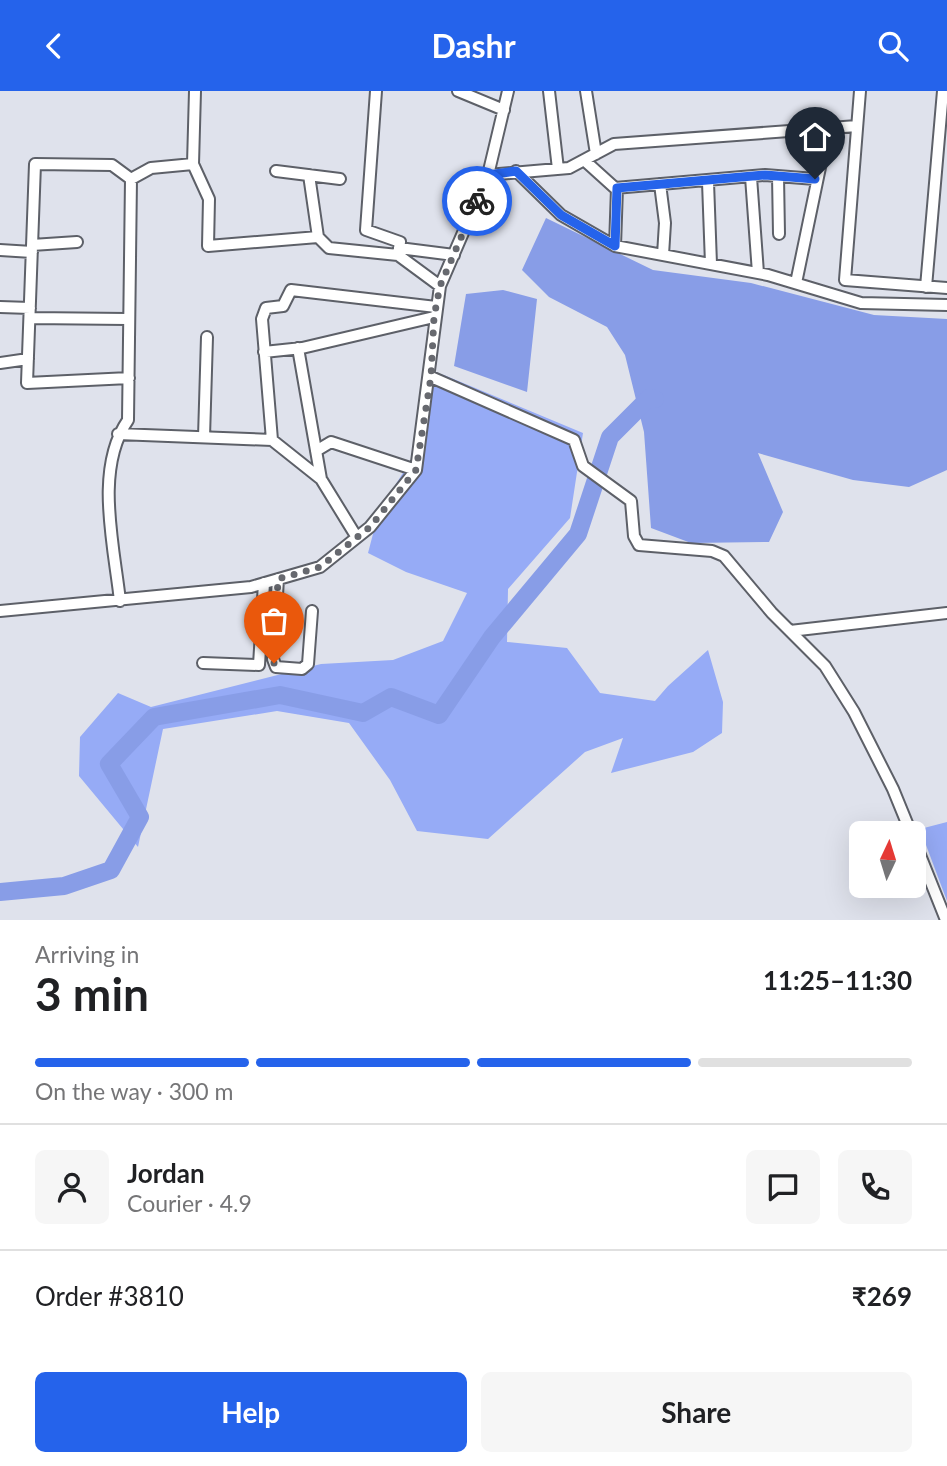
<!DOCTYPE html>
<meta charset="utf-8">
<style>
body{margin:0;font-family:Lato,sans-serif;background:#f6f6f6;color:#202124;height:100vh;display:flex;flex-direction:column;font-size:26px;white-space:nowrap}
*{box-sizing:border-box;margin:0}
p{font-size:23px;color:#757577}
.icon{flex:none;width:38px;height:38px;fill:none;stroke:currentColor;stroke-width:2;stroke-linecap:round;stroke-linejoin:round}
.map{position:relative;height:829px;overflow:hidden}
.side{display:flex;flex-direction:column;background:#fff;flex:1}
.side>*{flex:none}
.needle{width:46px;rotate:4deg}
.controls{position:absolute;left:849px;top:730px;display:grid;gap:14px}
.controls a{display:grid;place-items:center;width:77px;height:77px;border-radius:10px;background:#fff;box-shadow:0 7px 28px #0002;font-size:35px}
.pin{position:absolute;display:grid;place-items:center;width:60px;height:60px;color:#fff;margin:-72px -30px;border-radius:50% 50% 50% 0;rotate:-45deg;box-shadow:0 0 7px #0007}
.pin .icon{rotate:45deg}
.courier{position:absolute;display:grid;place-items:center;width:70px;height:70px;margin:-35px;border:5px solid #2563eb;border-radius:50%;background:#fff;color:#222;box-shadow:0 2px 9px #0007}
.overview em{font-style:normal;font-weight:700}
.overview div{display:flex;flex-direction:column-reverse}
.overview{display:flex;align-items:center;justify-content:space-between;height:119px;padding:0 35px}
h1{font-size:46px;font-weight:700;line-height:52px}
.bar{display:grid;grid-template-columns:repeat(4,1fr);gap:10px 7px;align-content:center;height:84px;padding:0 35px}
.bar i{height:9px;border-radius:5px;background:#e0e0e0}
.bar .current{background:#2563eb}
.bar p{grid-column:span 4}
.line{display:flex;align-items:center;gap:18px;padding:0 35px;border-top:2px solid #e0e0e0}
.line div{flex:1}
.round{display:grid;place-items:center;flex:none;width:74px;height:74px;border-radius:10px;background:#f6f6f6}
.action{display:flex;gap:14px;margin-top:auto;padding:14px 35px}
.action a{flex:1;height:80px;border-radius:10px;background:#2563eb;color:#fff;font-size:28px;font-weight:700;line-height:80px;text-align:center}
.action a+a{background:#f6f6f6;color:#202124}
header{display:flex;justify-content:space-between;align-items:center;height:91px;padding:0 35px;background:#2563eb;color:#fff;font-size:32px;font-weight:700}
.map>svg:first-child{display:block}
.forest{fill:#96abf6}
.water{fill:#889de7}
.lines{fill:none;stroke-linecap:round;stroke-linejoin:round}
.river{stroke:#889de7;stroke-width:18}
.minor-casing{stroke:#5d6068;stroke-width:14}
.minor{stroke:#fff;stroke-width:10}
.done{stroke:#67696f;stroke-width:7;stroke-dasharray:0 12.6}
.route{stroke:#2563eb;stroke-width:9}
</style>
<header><svg class="icon" aria-label="back" viewBox="0 0 24 24"><path d="M15 5l-7 7 7 7"/></svg>Dashr<svg class="icon" aria-label="search" viewBox="0 0 24 24"><circle cx="10" cy="10" r="6"/><path d="M15 15l6 6"/></svg></header>
<div class="map">
<svg width="947" height="829" viewBox="0 0 947 829">
<rect width="100%" height="100%" fill="#dfe2ec"/>
<path class="forest" d="M 426,280 L 444,284 L 583,342 L 570,427 L 508,498 L 507,551 L 567,557 L 600,602 L 655,610 L 668,595 L 708,559 L 723,611 L 722,642 L 693,661 L 611,682 L 623,647 L 585,661 L 488,748 L 417,740 L 390,689 L 349,632 L 277,620 L 163,638 L 138,756 L 79,685 L 80,646 L 118,602 L 151,616 L 321,573 L 393,569 L 443,550 L 467,502 L 406,481 L 368,462 L 379,420 L 411,369 Z
M 947,731 L 947,810 L 920,738 Z"/>
<path class="water" d="M 546,127 L 653,179 L 751,192 L 874,224 L 947,228 L 947,379 L 909,396 L 853,389 L 758,362 L 783,421 L 769,451 L 691,452 L 651,437 L 644,341 L 625,264 L 607,236 L 549,206 L 522,179 Z
M 503,199 L 537,208 L 527,301 L 454,275 L 466,203 Z"/>
<g class="lines">
<path class="river" d="M 0,801 L 64,795 L 111,779 L 140,726 L 109,673 L 154,626 L 280,604 L 363,622 L 391,606 L 439,624 L 492,546 L 578,443 L 610,346 L 649,307 L 655,308"/>
<g class="minor-casing">
<path id="minor" d="M 195,0 L 193,73 L 209,108 L 208,155 L 318,146 L 329,157 L 398,164 L 440,195
M 376,0 L 366,139 L 400,151 L 398,164
M 458,0 L 504,19
M 549,0 L 558,78
M 586,0 L 596,63
M 860,0 L 845,189 L 947,197
M 584,69 L 615,97 L 765,84 L 815,88
M 276,80 L 340,88
M 516,80 L 561,124 L 615,155 L 768,184 L 861,212 L 947,214
M 309,84 L 318,146
M 488,84 L 569,77 L 614,53 L 857,35
M 778,85 L 779,143
M 751,86 L 758,182
M 131,88 L 151,77 L 193,73
M 708,91 L 711,173
M 660,93 L 665,132 L 663,164
M 32,154 L 77,151
M 615,155 L 617,97
M 399,157 L 454,164
M 0,159 L 32,161
M 796,192 L 828,38
M 926,196 L 943,0
M 0,216 L 30,217
M 30,227 L 127,228
M 298,257 L 321,388
M 264,261 L 302,257 L 434,226
M 0,272 L 28,268
M 431,286 L 574,349 L 583,375 L 631,410 L 634,445 L 639,454 L 712,460 L 724,465 L 772,522 L 825,575 L 854,621 L 893,698 L 911,742
M 129,287 L 27,292 L 35,73 L 112,74 L 131,88
M 118,343 L 272,349 L 321,388 L 356,445
M 204,346 L 207,246
M 272,349 L 262,228 L 266,217 L 283,215 L 291,199 L 436,216
M 316,360 L 331,351 L 416,379
M 278,488 L 273,568 L 276,576 L 302,578 L 308,573 L 312,520
M 120,510 C 114,454 94,378 128,329 L 131,88
M 0,520 L 251,496 L 320,476 L 370,436 L 416,379 L 440,195 L 488,84 L 508,0
M 790,540 L 947,522
M 203,572 L 259,574 L 264,492
M 914,749 L 946,829"/>
</g>
<use href="#minor" class="minor"/>
</g>
<g class="lines">
<path class="done" d="M 274,572 L 278,488 L 320,476 L 370,436 L 416,379 L 431,286 L 434,226 L 440,195 L 477,110"/>
<path class="route" d="M 477,110 L 488,84 L 516,80 L 561,124 L 615,155 L 617,97 L 765,84 L 815,88"/>
</g>
</svg>
<div class="controls">
<a><svg class="needle" viewBox="-14 -14 28 28"><path d="M0-13l5 13h-10z" fill="#e53935"/><path d="M0 13l5-13h-10z" fill="#757577"/></svg></a>
</div>
<div class="pin" style="left:274px;top:572px;background:#ea580c"><svg class="icon" aria-label="bag" viewBox="0 0 24 24"><path d="M5 8h14l-1 12H6zM9 8a3 3 0 0 1 6 0"/></svg></div>
<div class="pin" style="left:815px;top:88px;background:#1f2937"><svg class="icon" aria-label="home" viewBox="0 0 24 24"><path d="M3 11l9-7 9 7M6 9v11h12V9"/></svg></div>
<div class="courier" style="left:477px;top:110px"><svg class="icon" aria-label="bike" viewBox="0 0 24 24"><circle cx="6" cy="16" r="4"/><circle cx="18" cy="16" r="4"/><path d="M6 16l4-8h5l3 8M10 8l3 8H6M13 5h3"/></svg></div>
</div>
<section class="side">
<div class="overview"><div><h1>3 min</h1><p>Arriving in</p></div><em>11:25–11:30</em></div>
<div class="bar"><i class="current"></i><i class="current"></i><i class="current"></i><i></i><p>On the way · 300 m</p></div>
<div class="line" style="height:126px"><a class="round"><svg class="icon" aria-label="person" viewBox="0 0 24 24"><circle cx="12" cy="8" r="4"/><path d="M4 21q1-7 8-7t8 7"/></svg></a><div><b>Jordan</b><p>Courier · 4.9</p></div><a class="round"><svg class="icon" aria-label="chat" viewBox="0 0 24 24"><path d="M4 5h16v11H9l-5 4z"/></svg></a><a class="round"><svg class="icon" aria-label="phone" viewBox="0 0 24 24"><path d="M5 4h4l2 5-3 2q2 4 5 5l2-3 5 2v4C11 20 4 13 5 4z"/></svg></a></div>
<div class="line" style="height:91px"><div>Order #3810</div><b>₹269</b></div>
<div class="action"><a>Help</a><a>Share</a></div>
</section>
